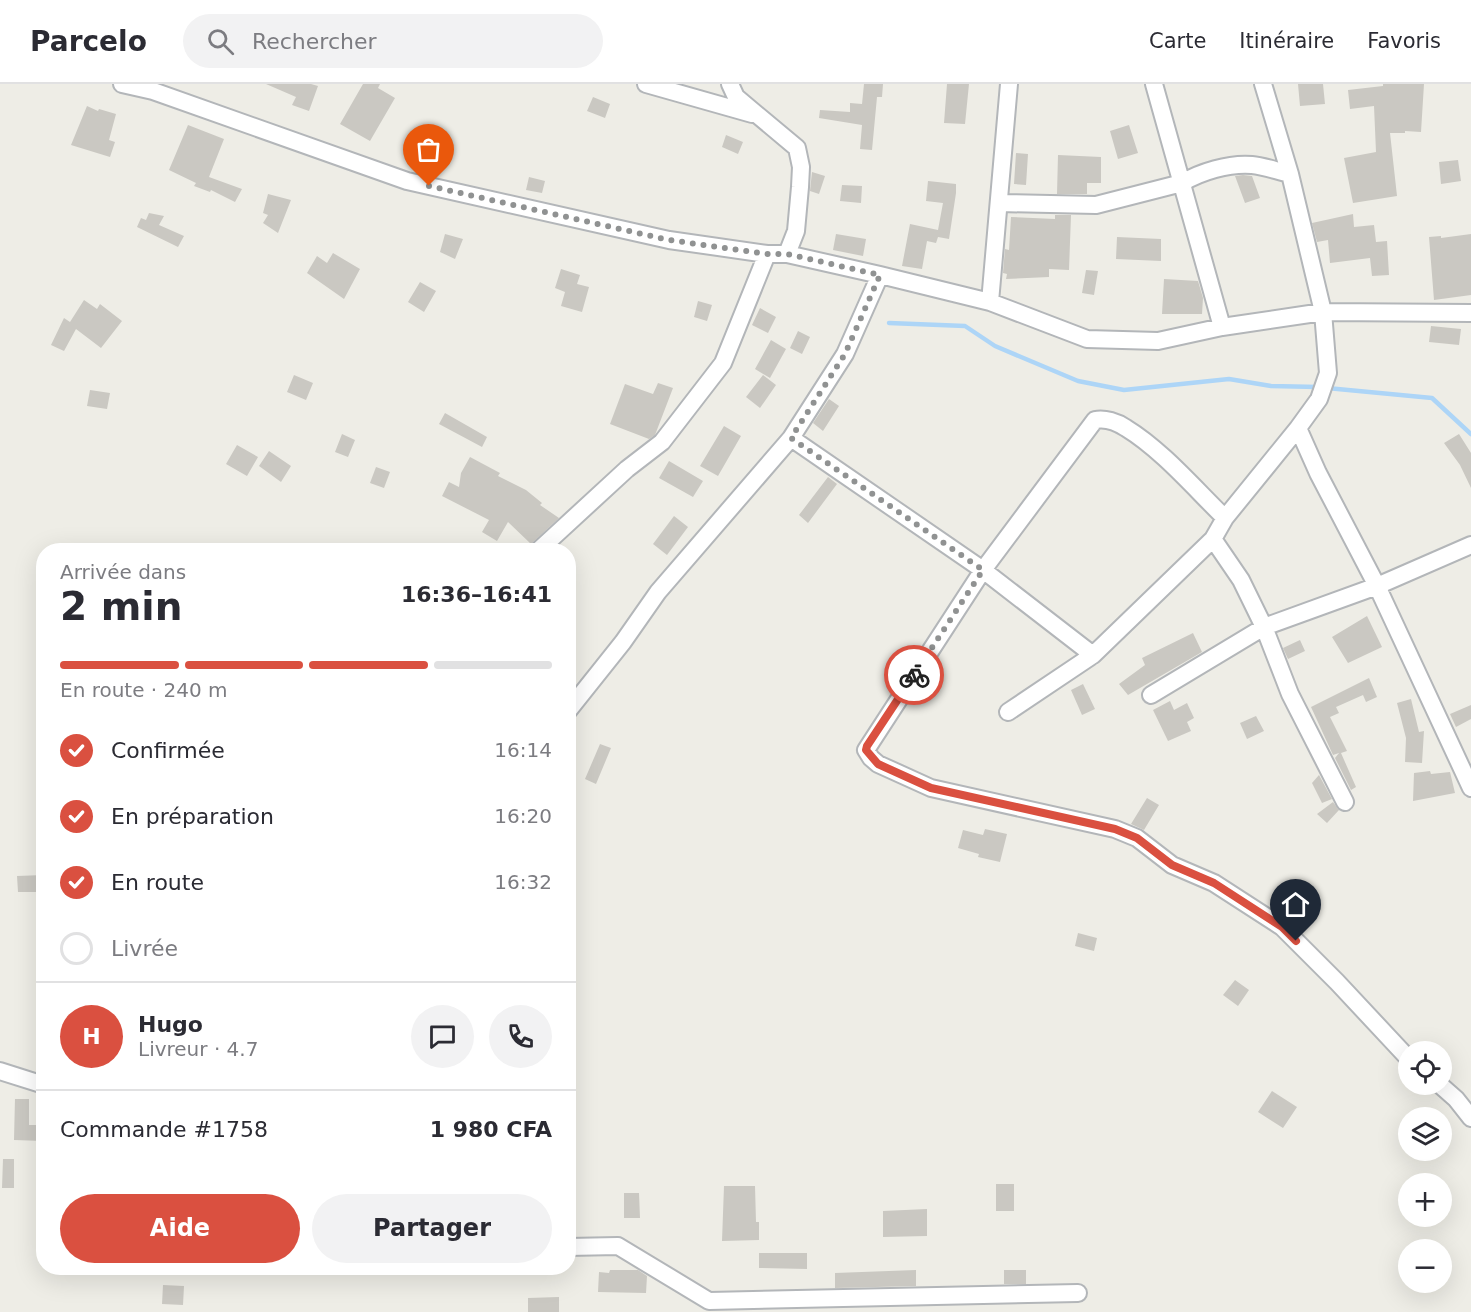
<!DOCTYPE html>
<html lang="fr">
<meta charset="utf-8">
<style>
body{margin:0;font-family:"DejaVu Sans",sans-serif;background:#f2f2f3;color:#2b2b33;height:100vh;display:flex;flex-direction:column;font-size:22px;white-space:nowrap}
*{box-sizing:border-box;margin:0}
p{font-size:20px;color:#7c7c81}
.icon{flex:none;width:33px;height:33px;fill:none;stroke:currentColor;stroke-width:2;stroke-linecap:round;stroke-linejoin:round}
.map{position:relative;flex:1;overflow:hidden}
.panel{position:absolute;left:36px;top:459px;width:540px;height:732px;display:flex;flex-direction:column;background:#fff;border-radius:24px;box-shadow:0 6px 24px #0002}
.panel>*{flex:none}
.tools{position:absolute;left:1398px;top:957px;display:grid;gap:12px}
.tools a{display:grid;place-items:center;width:54px;height:54px;border-radius:50%;background:#fff;box-shadow:0 6px 24px #0002;font-size:30px}
.pin{position:absolute;display:grid;place-items:center;width:51px;height:51px;color:#fff;margin:-62px -26px;border-radius:50% 50% 50% 0;rotate:-45deg;box-shadow:0 0 6px #0007}
.pin .icon{rotate:45deg}
.courier{position:absolute;display:grid;place-items:center;width:60px;height:60px;margin:-30px;border:4px solid #da5040;border-radius:50%;background:#fff;color:#222;box-shadow:0 2px 8px #0007}
.summary em{font-style:normal;font-weight:800}
.summary div{display:flex;flex-direction:column-reverse}
.summary{display:flex;align-items:center;justify-content:space-between;height:102px;padding:0 24px}
h1{font-size:39px;font-weight:800;line-height:45px}
.bar{display:grid;grid-template-columns:repeat(4,1fr);gap:9px 6px;align-content:center;height:72px;padding:0 24px}
.bar i{height:8px;border-radius:4px;background:#e1e1e2}
.bar .selected{background:#da5040}
.bar p{grid-column:span 4}
.line{display:flex;align-items:center;gap:15px;padding:0 24px;border-top:2px solid #e1e1e2}
.line div{flex:1}
.round{display:grid;place-items:center;flex:none;width:63px;height:63px;border-radius:32px;background:#f2f2f3}
ol{padding:0 24px;list-style:none}
li{display:flex;align-items:center;gap:18px;height:66px}
li p{margin-inline-start:auto}
li .icon{padding:6px;border-radius:50%;background:#da5040;color:#fff;stroke-width:4}
li:last-child{color:#7c7c81}
li i{width:33px;height:33px;border:3px solid #e1e1e2;border-radius:50%}
.action{display:flex;gap:12px;margin-top:auto;padding:12px 24px}
.action a{flex:1;height:69px;border-radius:36px;background:#da5040;color:#fff;font-size:24px;font-weight:800;line-height:69px;text-align:center}
.action a+a{background:#f2f2f3;color:#2b2b33}
header{display:flex;align-items:center;gap:36px;box-sizing:border-box;height:84px;padding:0 30px;background:#fff;border-bottom:2px solid #e1e1e2}
header strong{font-size:28px}
nav{display:flex;gap:33px;margin-inline-start:auto;font-size:21px}
.search{width:420px;height:54px;background:#f2f2f3;display:flex;align-items:center;gap:15px;box-sizing:border-box;padding:0 21px;border-radius:33px;color:#7c7c81;font-size:22px}
.map>svg:first-child{display:block}
.lines{fill:none;stroke-linecap:round;stroke-linejoin:round}
.stream{stroke:#add5f7;stroke-width:4.5}
.building{fill:#cac8c2}
.street-casing{stroke:#b3b6b9;stroke-width:20}
.street{stroke:#fff;stroke-width:16}
.done{stroke:#909292;stroke-width:6;stroke-dasharray:0 10.8}
.route{stroke:#da5040;stroke-width:8}
</style>
<header>
<strong>Parcelo</strong>
<div class="search"><svg class="icon" aria-label="search" viewBox="0 0 24 24"><circle cx="10" cy="10" r="6"/><path d="M15 15l6 6"/></svg>Rechercher</div>
<nav><a>Carte</a><a>Itinéraire</a><a>Favoris</a></nav>
</header>
<div class="map">
<svg width="1471" height="1228" viewBox="0 0 1471 1228">
<rect width="100%" height="100%" fill="#eeede6"/>
<g class="lines">
<path class="stream" d="M 889,239 L 965,242 L 995,262 L 1078,297 L 1124,306 L 1229,295 L 1271,302 L 1318,303
M 1327,304 L 1432,314 L 1471,350"/>
</g>
<path class="building" d="M 266,0 L 311,0 L 318,2 L 309,27 L 292,21 L 296,13 Z
M 363,0 L 380,0 L 378,4 L 395,14 L 370,57 L 340,40 Z
M 864,0 L 883,0 L 882,13 L 877,13 L 872,66 L 860,65 L 862,41 L 819,34 L 820,26 L 850,28 L 850,19 L 862,20 Z
M 947,0 L 969,0 L 965,40 L 944,39 Z
M 1298,0 L 1323,0 L 1325,20 L 1300,22 Z
M 1383,0 L 1424,0 L 1421,48 L 1405,47 L 1405,49 L 1390,49 L 1397,112 L 1353,119 L 1344,74 L 1376,68 L 1374,22 L 1350,25 L 1348,6 L 1383,2 Z
M 593,13 L 610,20 L 605,34 L 587,27 Z
M 87,22 L 98,27 L 99,25 L 116,30 L 109,56 L 115,58 L 110,73 L 71,61 Z
M 188,41 L 224,55 L 209,93 L 242,105 L 235,118 L 211,106 L 210,108 L 194,102 L 196,99 L 169,86 Z
M 1129,41 L 1138,69 L 1118,75 L 1110,47 Z
M 726,51 L 743,58 L 738,70 L 722,63 Z
M 1016,69 L 1028,70 L 1026,101 L 1014,100 Z
M 1058,71 L 1101,73 L 1101,99 L 1087,99 L 1087,110 L 1057,110 Z
M 1458,76 L 1461,97 L 1441,100 L 1439,78 Z
M 812,88 L 825,92 L 819,110 L 810,107 Z
M 1243,91 L 1252,92 L 1260,114 L 1245,119 L 1235,92 Z
M 529,93 L 545,97 L 542,109 L 526,106 Z
M 928,97 L 956,100 L 956,109 L 949,155 L 938,153 L 936,159 L 927,157 L 922,185 L 902,182 L 910,140 L 938,146 L 943,119 L 926,117 Z
M 842,101 L 862,102 L 861,119 L 840,117 Z
M 268,110 L 291,116 L 278,149 L 263,139 L 268,131 L 263,129 Z
M 149,129 L 164,132 L 159,141 L 184,152 L 178,163 L 137,143 L 141,134 L 146,136 Z
M 1353,130 L 1354,143 L 1374,141 L 1376,158 L 1387,157 L 1389,191 L 1372,192 L 1370,174 L 1330,179 L 1328,156 L 1317,158 L 1312,139 Z
M 1055,131 L 1071,131 L 1069,186 L 1049,185 L 1049,193 L 1006,195 L 1007,190 L 1003,189 L 1005,165 L 1009,166 L 1011,133 L 1055,135 Z
M 445,150 L 463,155 L 455,175 L 440,168 Z
M 836,150 L 866,155 L 863,172 L 833,166 Z
M 1471,150 L 1471,211 L 1434,216 L 1429,153 L 1441,152 L 1441,154 Z
M 1117,153 L 1161,155 L 1161,177 L 1116,175 Z
M 333,169 L 360,185 L 344,215 L 307,189 L 317,172 L 327,179 Z
M 561,185 L 580,191 L 577,200 L 589,203 L 582,228 L 561,222 L 565,208 L 555,204 Z
M 1086,186 L 1098,187 L 1094,211 L 1082,209 Z
M 1164,195 L 1198,197 L 1203,214 L 1202,230 L 1162,230 Z
M 420,198 L 436,207 L 424,228 L 408,218 Z
M 84,216 L 97,225 L 100,220 L 122,237 L 101,264 L 76,245 L 64,267 L 51,261 L 64,234 L 70,238 Z
M 698,217 L 712,221 L 707,237 L 694,233 Z
M 760,224 L 776,233 L 768,249 L 752,241 Z
M 1431,242 L 1461,245 L 1459,261 L 1429,258 Z
M 798,247 L 810,253 L 802,270 L 790,264 Z
M 771,256 L 786,265 L 770,294 L 755,285 Z
M 294,291 L 313,299 L 306,316 L 287,308 Z
M 763,291 L 776,301 L 760,324 L 746,313 Z
M 658,299 L 673,304 L 655,351 L 649,355 L 610,340 L 625,300 L 653,310 Z
M 90,306 L 110,309 L 107,325 L 87,322 Z
M 829,315 L 839,322 L 823,347 L 813,339 Z
M 445,329 L 487,353 L 482,363 L 439,340 Z
M 724,342 L 741,352 L 718,392 L 700,382 Z
M 342,350 L 355,356 L 348,373 L 335,368 Z
M 1459,350 L 1471,369 L 1471,404 L 1460,381 L 1444,359 Z
M 237,361 L 258,373 L 247,392 L 226,380 Z
M 269,367 L 291,382 L 281,398 L 259,382 Z
M 470,373 L 500,389 L 498,392 L 526,406 L 542,419 L 540,421 L 559,434 L 531,460 L 508,438 L 497,457 L 482,448 L 489,436 L 442,412 L 449,398 L 459,403 L 461,389 Z
M 669,377 L 703,397 L 693,413 L 659,394 Z
M 376,383 L 390,388 L 384,404 L 370,399 Z
M 828,393 L 837,400 L 808,439 L 799,431 Z
M 674,432 L 688,443 L 667,471 L 653,460 Z
M 1367,532 L 1382,563 L 1348,579 L 1332,553 Z
M 1193,549 L 1202,568 L 1128,611 L 1119,600 L 1145,581 L 1142,574 Z
M 1300,556 L 1305,567 L 1288,575 L 1283,564 Z
M 1369,594 L 1377,613 L 1366,618 L 1363,611 L 1336,623 L 1339,629 L 1330,633 L 1347,667 L 1341,669 L 1356,703 L 1351,706 L 1335,674 L 1339,669 L 1333,671 L 1311,623 Z
M 1083,600 L 1095,625 L 1082,631 L 1071,606 Z
M 1411,615 L 1419,648 L 1424,647 L 1422,679 L 1405,678 L 1406,654 L 1397,619 Z
M 1170,617 L 1174,626 L 1187,619 L 1194,634 L 1187,638 L 1191,647 L 1168,657 L 1153,626 Z
M 1471,621 L 1471,635 L 1456,643 L 1450,630 Z
M 1256,632 L 1264,647 L 1247,655 L 1240,639 Z
M 600,660 L 611,664 L 596,700 L 585,695 Z
M 1430,687 L 1431,690 L 1450,688 L 1455,709 L 1413,717 L 1414,689 Z
M 1319,691 L 1332,715 L 1322,719 L 1312,699 Z
M 1147,714 L 1159,721 L 1144,746 L 1131,740 Z
M 1333,718 L 1339,726 L 1327,739 L 1317,730 Z
M 985,745 L 1007,750 L 1000,778 L 978,773 L 979,770 L 958,764 L 963,746 L 983,751 Z
M 44,791 L 44,808 L 18,808 L 17,792 Z
M 1078,849 L 1097,854 L 1094,867 L 1075,862 Z
M 1235,896 L 1249,906 L 1238,922 L 1223,911 Z
M 1272,1007 L 1297,1023 L 1283,1044 L 1258,1028 Z
M 15,1015 L 29,1015 L 29,1041 L 43,1041 L 43,1057 L 14,1056 Z
M 3,1075 L 14,1075 L 14,1104 L 2,1104 Z
M 996,1100 L 1014,1100 L 1014,1127 L 996,1127 Z
M 724,1102 L 755,1102 L 756,1138 L 759,1138 L 759,1156 L 722,1157 Z
M 624,1109 L 639,1109 L 640,1134 L 624,1134 Z
M 927,1125 L 927,1152 L 883,1153 L 883,1127 Z
M 759,1169 L 807,1169 L 807,1185 L 759,1184 Z
M 610,1186 L 638,1186 L 647,1192 L 646,1209 L 598,1208 L 599,1188 L 609,1189 Z
M 916,1186 L 916,1202 L 835,1204 L 835,1189 Z
M 1004,1186 L 1026,1186 L 1026,1200 L 1004,1200 Z
M 163,1201 L 184,1202 L 183,1221 L 162,1220 Z
M 559,1213 L 559,1228 L 528,1228 L 528,1214 Z"/>
<g class="lines">
<g class="street-casing">
<path id="street" d="M 122,0 L 153,7 L 407,97 L 669,156 L 767,170 L 787,170 L 880,191 L 990,218 L 1087,255 L 1158,257 L 1222,243 L 1323,228 L 1471,229
M 646,0 L 752,30
M 730,0 L 736,13 L 797,64 L 801,83 L 800,103 L 796,147 L 787,170
M 1154,0 L 1222,243
M 1263,0 L 1290,90 L 1323,228 L 1328,289 L 1319,315 L 1298,344 L 1318,389 L 1377,502 L 1471,704
M 1000,119 L 1096,121 L 1182,99 C 1200,88 1229,79 1252,81 C 1264,82 1277,87 1290,90
M 880,191 L 845,270 L 791,354 L 983,486 L 1093,571
M 990,218 L 1009,0
M 1225,434 C 1195,405 1162,366 1126,344 C 1117,338 1105,334 1095,336 L 983,486 L 866,666 L 871,674 L 878,680 L 931,704 L 1115,745 L 1137,754 L 1172,781 L 1214,799 L 1282,843 L 1337,898 L 1408,974
M 1213,455 L 1241,496 L 1264,543 L 1377,502 L 1471,461
M 539,466 L 627,385 L 662,358 L 723,279 L 767,170
M 1151,611 L 1264,543 L 1290,610 L 1345,718
M 568,627 L 623,558 L 658,508 L 791,354
M 1008,628 L 1093,571 L 1213,455 L 1225,434 L 1298,344
M 0,987 L 44,1001
M 1439,1000 L 1456,1015 L 1471,1034
M 568,1163 L 618,1162 L 709,1217 L 1078,1209"/>
</g>
<use href="#street" class="street"/>
</g>
<g class="lines">
<path class="done" d="M 429,102 L 669,156 L 767,170 L 787,170 L 880,191 L 845,270 L 791,354 L 983,486 L 914,591"/>
<path class="route" d="M 914,591 L 867,662 L 866,666 L 878,680 L 931,704 L 1115,745 L 1137,754 L 1172,781 L 1214,799 L 1282,843 L 1296,857"/>
</g>
</svg>
<div class="tools">
<a><svg class="icon" aria-label="locate" viewBox="0 0 24 24"><circle cx="12" cy="12" r="6"/><path d="M12 2v4M12 18v4M2 12h4M18 12h4"/></svg></a>
<a><svg class="icon" aria-label="layers" viewBox="0 0 24 24"><path d="M12 4l9 5-9 5-9-5zM3 14l9 5 9-5"/></svg></a>
<a>+</a>
<a>−</a>
</div>
<div class="pin" style="left:429px;top:102px;background:#ea580c"><svg class="icon" aria-label="bag" viewBox="0 0 24 24"><path d="M5 8h14l-1 12H6zM9 8a3 3 0 0 1 6 0"/></svg></div>
<div class="pin" style="left:1296px;top:857px;background:#1f2937"><svg class="icon" aria-label="home" viewBox="0 0 24 24"><path d="M3 11l9-7 9 7M6 9v11h12V9"/></svg></div>
<div class="courier" style="left:914px;top:591px"><svg class="icon" aria-label="bike" viewBox="0 0 24 24"><circle cx="6" cy="16" r="4"/><circle cx="18" cy="16" r="4"/><path d="M6 16l4-8h5l3 8M10 8l3 8H6M13 5h3"/></svg></div>
<section class="panel">
<div class="summary"><div><h1>2 min</h1><p>Arrivée dans</p></div><em>16:36–16:41</em></div>
<div class="bar"><i class="selected"></i><i class="selected"></i><i class="selected"></i><i></i><p>En route · 240 m</p></div>
<ol>
<li><svg class="icon" aria-label="check" viewBox="0 0 24 24"><path d="M5 12l5 5 9-10"/></svg>Confirmée<p>16:14</p></li>
<li><svg class="icon" aria-label="check" viewBox="0 0 24 24"><path d="M5 12l5 5 9-10"/></svg>En préparation<p>16:20</p></li>
<li><svg class="icon" aria-label="check" viewBox="0 0 24 24"><path d="M5 12l5 5 9-10"/></svg>En route<p>16:32</p></li>
<li><i></i>Livrée</li>
</ol>
<div class="line" style="height:108px"><b class="round" style="background:#da5040;color:#fff">H</b><div><b>Hugo</b><p>Livreur · 4.7</p></div><a class="round"><svg class="icon" aria-label="chat" viewBox="0 0 24 24"><path d="M4 5h16v11H9l-5 4z"/></svg></a><a class="round"><svg class="icon" aria-label="phone" viewBox="0 0 24 24"><path d="M5 4h4l2 5-3 2q2 4 5 5l2-3 5 2v4C11 20 4 13 5 4z"/></svg></a></div>
<div class="line" style="height:78px"><div>Commande #1758</div><b>1 980 CFA</b></div>
<div class="action"><a>Aide</a><a>Partager</a></div>
</section>
</div>
